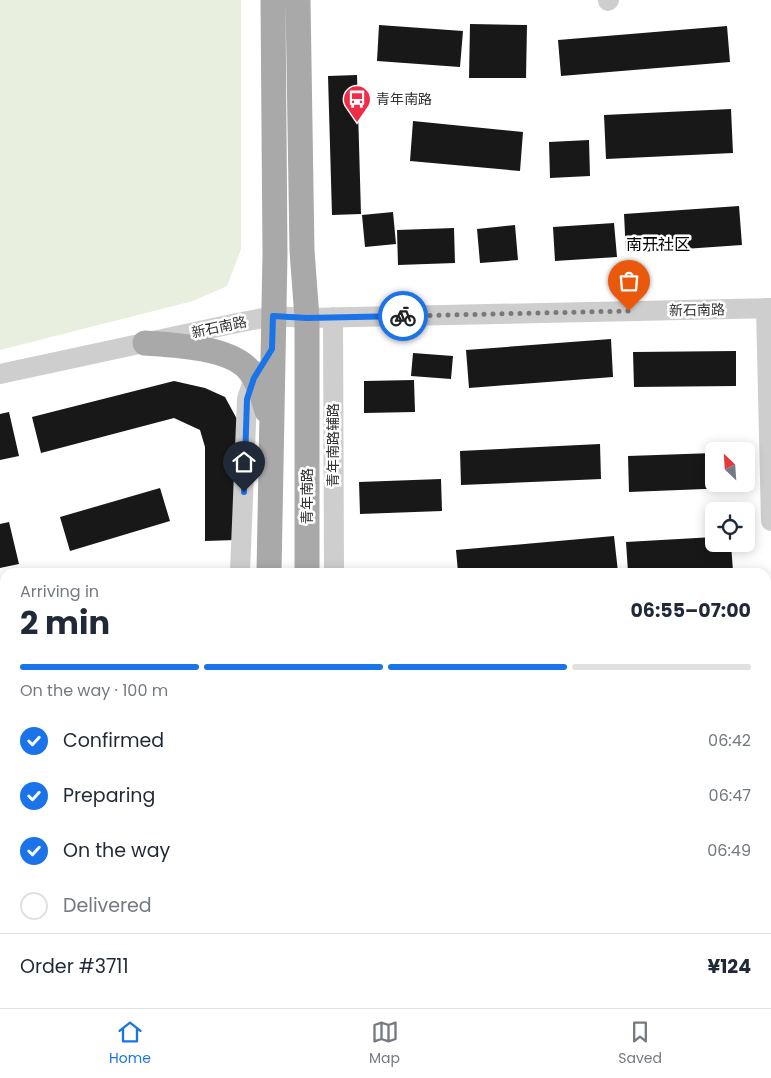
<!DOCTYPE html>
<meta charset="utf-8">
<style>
body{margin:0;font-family:Poppins,"Noto Sans SC",sans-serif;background:#f2f2f3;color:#1f2937;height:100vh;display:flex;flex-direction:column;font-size:19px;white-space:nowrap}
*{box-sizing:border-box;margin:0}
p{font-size:16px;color:#747a83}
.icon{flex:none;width:28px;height:28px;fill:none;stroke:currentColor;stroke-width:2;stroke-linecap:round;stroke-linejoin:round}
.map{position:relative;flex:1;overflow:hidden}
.details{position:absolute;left:0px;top:568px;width:771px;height:441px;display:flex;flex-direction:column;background:#fff;border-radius:15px 15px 0 0;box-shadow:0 2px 12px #0003}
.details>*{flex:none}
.needle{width:32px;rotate:335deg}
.controls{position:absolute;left:705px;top:442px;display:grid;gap:10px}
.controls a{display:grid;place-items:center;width:50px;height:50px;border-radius:8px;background:#fff;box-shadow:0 2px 12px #0003;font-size:25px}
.pin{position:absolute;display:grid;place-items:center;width:42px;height:42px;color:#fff;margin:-51px -21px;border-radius:50% 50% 50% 0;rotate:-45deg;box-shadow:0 0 5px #0007}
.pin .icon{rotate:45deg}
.courier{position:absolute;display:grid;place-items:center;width:50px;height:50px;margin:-25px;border:4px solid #1a73e8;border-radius:50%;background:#fff;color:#222;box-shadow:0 1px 6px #0007}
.summary em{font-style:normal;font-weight:700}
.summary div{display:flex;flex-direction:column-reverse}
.summary{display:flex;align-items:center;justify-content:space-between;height:85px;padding:0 20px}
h1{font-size:32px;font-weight:700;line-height:38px}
.bar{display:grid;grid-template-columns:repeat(4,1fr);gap:8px 5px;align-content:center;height:60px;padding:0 20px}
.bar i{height:6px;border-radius:4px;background:#e0e1e3}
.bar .active{background:#1a73e8}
.bar p{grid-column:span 4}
.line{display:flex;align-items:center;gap:12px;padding:0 20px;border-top:1px solid #e0e1e3}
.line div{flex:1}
ol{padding:0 20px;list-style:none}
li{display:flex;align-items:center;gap:15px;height:55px}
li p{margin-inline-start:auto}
li .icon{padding:5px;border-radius:50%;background:#1a73e8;color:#fff;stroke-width:4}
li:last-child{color:#747a83}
li i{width:28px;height:28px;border:2px solid #e0e1e3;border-radius:50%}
.dock{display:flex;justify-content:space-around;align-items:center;height:70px;border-top:1px solid #e0e1e3;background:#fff;font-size:14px;color:#747a83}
.dock a{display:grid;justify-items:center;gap:2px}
.dock .active{color:#1a73e8}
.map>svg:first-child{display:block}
.grass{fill:#e8efdf}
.park{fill:url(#park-dots)}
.building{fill:#181818}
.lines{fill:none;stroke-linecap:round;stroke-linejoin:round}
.minor{stroke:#cecece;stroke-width:20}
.major{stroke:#a9a9a9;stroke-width:25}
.done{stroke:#797979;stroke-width:5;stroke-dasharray:0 9}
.route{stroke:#1a73e8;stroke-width:6}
.labels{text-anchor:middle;stroke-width:5;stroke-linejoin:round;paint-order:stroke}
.poi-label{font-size:14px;fill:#313131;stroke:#fff;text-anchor:start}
.street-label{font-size:14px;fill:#313131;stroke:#fff}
.quarter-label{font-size:16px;fill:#000;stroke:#fff}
</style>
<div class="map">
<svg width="771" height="1008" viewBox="0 0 771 1008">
<defs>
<pattern id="park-dots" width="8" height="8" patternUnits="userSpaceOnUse" patternTransform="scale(1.25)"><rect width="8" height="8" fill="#e8efdf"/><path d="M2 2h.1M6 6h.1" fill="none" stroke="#c7cdc0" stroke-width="1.8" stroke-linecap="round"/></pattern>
</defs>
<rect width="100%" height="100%" fill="#fff"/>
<path class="grass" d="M 0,0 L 241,0 L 241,249 L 227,286 L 193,301 L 0,350 Z"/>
<path class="park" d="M 353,1004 L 566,1004 L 568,1008 L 353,1008 Z"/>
<path class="building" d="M 470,24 L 527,25 L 526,78 L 469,78 Z
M 379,25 L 463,31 L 460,67 L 377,61 Z
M 727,26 L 730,62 L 561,76 L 558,40 Z
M 357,75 L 361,214 L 332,215 L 328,76 Z
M 731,109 L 733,153 L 606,159 L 604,115 Z
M 413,121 L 523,132 L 520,171 L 410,161 Z
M 589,140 L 590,176 L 550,178 L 549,142 Z
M 739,206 L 742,245 L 626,253 L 624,214 Z
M 393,212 L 396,244 L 365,247 L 362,215 Z
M 614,223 L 617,257 L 555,261 L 553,227 Z
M 515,225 L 518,260 L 480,263 L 477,229 Z
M 454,228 L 455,263 L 398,265 L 397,230 Z
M 611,339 L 613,377 L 469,388 L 466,350 Z
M 736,351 L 736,386 L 634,387 L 633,352 Z
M 413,353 L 453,356 L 451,379 L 411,376 Z
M 414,380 L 415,412 L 364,413 L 364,381 Z
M 174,381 L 205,388 L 225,397 L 238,421 L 236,540 L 205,541 L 205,447 L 200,430 L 174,418 L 41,453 L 32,417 Z
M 9,412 L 19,456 L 0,460 L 0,414 Z
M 600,444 L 601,479 L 461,485 L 460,451 Z
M 714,453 L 714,484 L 730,484 L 730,488 L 629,492 L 628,456 Z
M 441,479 L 442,511 L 360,514 L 359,482 Z
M 160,488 L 170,521 L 70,551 L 60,517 Z
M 9,522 L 19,564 L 0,568 L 0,524 Z
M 614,536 L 618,572 L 458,572 L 456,550 Z
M 714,537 L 714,544 L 731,544 L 733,571 L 706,572 L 628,572 L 626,542 Z
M 5,628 L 5,668 L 0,669 L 0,630 Z
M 5,718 L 5,775 L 0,777 L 0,719 Z
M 5,829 L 5,872 L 0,873 L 0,831 Z
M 771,921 L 771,962 L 766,965 L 766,923 Z"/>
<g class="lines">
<path class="minor" d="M 608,1 L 609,0
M 766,308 L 771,521
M 333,317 L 334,572
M 0,374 L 232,324 L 273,316 L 307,318 L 771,308
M 240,572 L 247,399 L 254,378 L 258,371
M 243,1004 L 243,1008
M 339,1004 L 339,1008"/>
<path class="major" d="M 298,0 L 302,251 L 307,318 L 307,572
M 145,343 C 173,345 228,347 248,369 C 258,380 263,397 267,411
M 269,572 L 275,254 L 273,0
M 273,1004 L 273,1008
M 312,1004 L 312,1008"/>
</g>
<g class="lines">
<path class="done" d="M 403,316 L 629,311"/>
<path class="route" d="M 244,492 L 247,399 L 254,378 L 272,349 L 273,316 L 307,318 L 403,316"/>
</g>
<defs>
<g id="bus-pin" transform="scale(1.4375)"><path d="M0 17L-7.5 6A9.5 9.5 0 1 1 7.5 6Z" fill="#f02c47" stroke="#fff"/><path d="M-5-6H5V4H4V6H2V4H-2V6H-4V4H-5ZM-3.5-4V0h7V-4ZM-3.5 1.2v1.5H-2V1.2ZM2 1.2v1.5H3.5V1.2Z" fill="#fff"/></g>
</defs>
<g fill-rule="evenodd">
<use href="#bus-pin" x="357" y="99"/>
</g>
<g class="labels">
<g class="poi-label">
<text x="376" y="104">青年南路</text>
</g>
<g class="street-label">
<text transform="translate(697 310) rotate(-1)" y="5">新石南路</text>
<text transform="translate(219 327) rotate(-12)" y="5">新石南路</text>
<text transform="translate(333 445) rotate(-90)" y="5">青年南路辅路</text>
<text transform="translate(307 496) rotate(-90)" y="5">青年南路</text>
</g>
<g class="quarter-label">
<text x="658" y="250">南开社区</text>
</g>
</g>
</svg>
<div class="controls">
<a><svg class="needle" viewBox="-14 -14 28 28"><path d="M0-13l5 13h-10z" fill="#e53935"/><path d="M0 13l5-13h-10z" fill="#747a83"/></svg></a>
<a><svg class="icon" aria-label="locate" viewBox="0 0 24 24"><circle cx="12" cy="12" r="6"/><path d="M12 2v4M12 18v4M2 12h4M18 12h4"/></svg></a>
</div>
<div class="pin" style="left:629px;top:311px;background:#ea580c"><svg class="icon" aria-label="bag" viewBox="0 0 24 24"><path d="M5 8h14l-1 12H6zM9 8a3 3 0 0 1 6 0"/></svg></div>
<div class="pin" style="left:244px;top:492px;background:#1f2937"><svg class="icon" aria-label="home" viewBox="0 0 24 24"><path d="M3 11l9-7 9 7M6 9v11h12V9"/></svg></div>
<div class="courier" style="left:403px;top:316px"><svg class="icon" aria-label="bike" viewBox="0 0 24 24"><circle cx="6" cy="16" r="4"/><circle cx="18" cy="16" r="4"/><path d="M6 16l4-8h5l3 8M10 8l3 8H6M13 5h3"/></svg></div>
<section class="details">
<div class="summary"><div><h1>2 min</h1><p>Arriving in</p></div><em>06:55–07:00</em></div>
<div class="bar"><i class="active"></i><i class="active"></i><i class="active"></i><i></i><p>On the way · 100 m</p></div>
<ol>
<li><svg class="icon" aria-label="check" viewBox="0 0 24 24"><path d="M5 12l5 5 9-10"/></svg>Confirmed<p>06:42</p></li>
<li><svg class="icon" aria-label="check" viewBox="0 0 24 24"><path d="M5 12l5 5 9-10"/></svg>Preparing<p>06:47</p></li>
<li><svg class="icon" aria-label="check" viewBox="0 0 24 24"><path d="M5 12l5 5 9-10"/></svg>On the way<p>06:49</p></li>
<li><i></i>Delivered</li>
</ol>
<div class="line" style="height:65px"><div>Order #3711</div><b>¥124</b></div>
</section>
</div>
<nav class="dock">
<a class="active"><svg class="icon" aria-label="home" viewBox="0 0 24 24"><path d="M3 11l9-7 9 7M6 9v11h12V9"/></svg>Home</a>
<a><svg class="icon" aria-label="map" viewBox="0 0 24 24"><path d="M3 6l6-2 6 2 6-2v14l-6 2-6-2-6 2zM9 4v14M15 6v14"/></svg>Map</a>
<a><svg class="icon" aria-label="saved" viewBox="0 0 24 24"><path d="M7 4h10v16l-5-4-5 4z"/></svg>Saved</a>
</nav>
